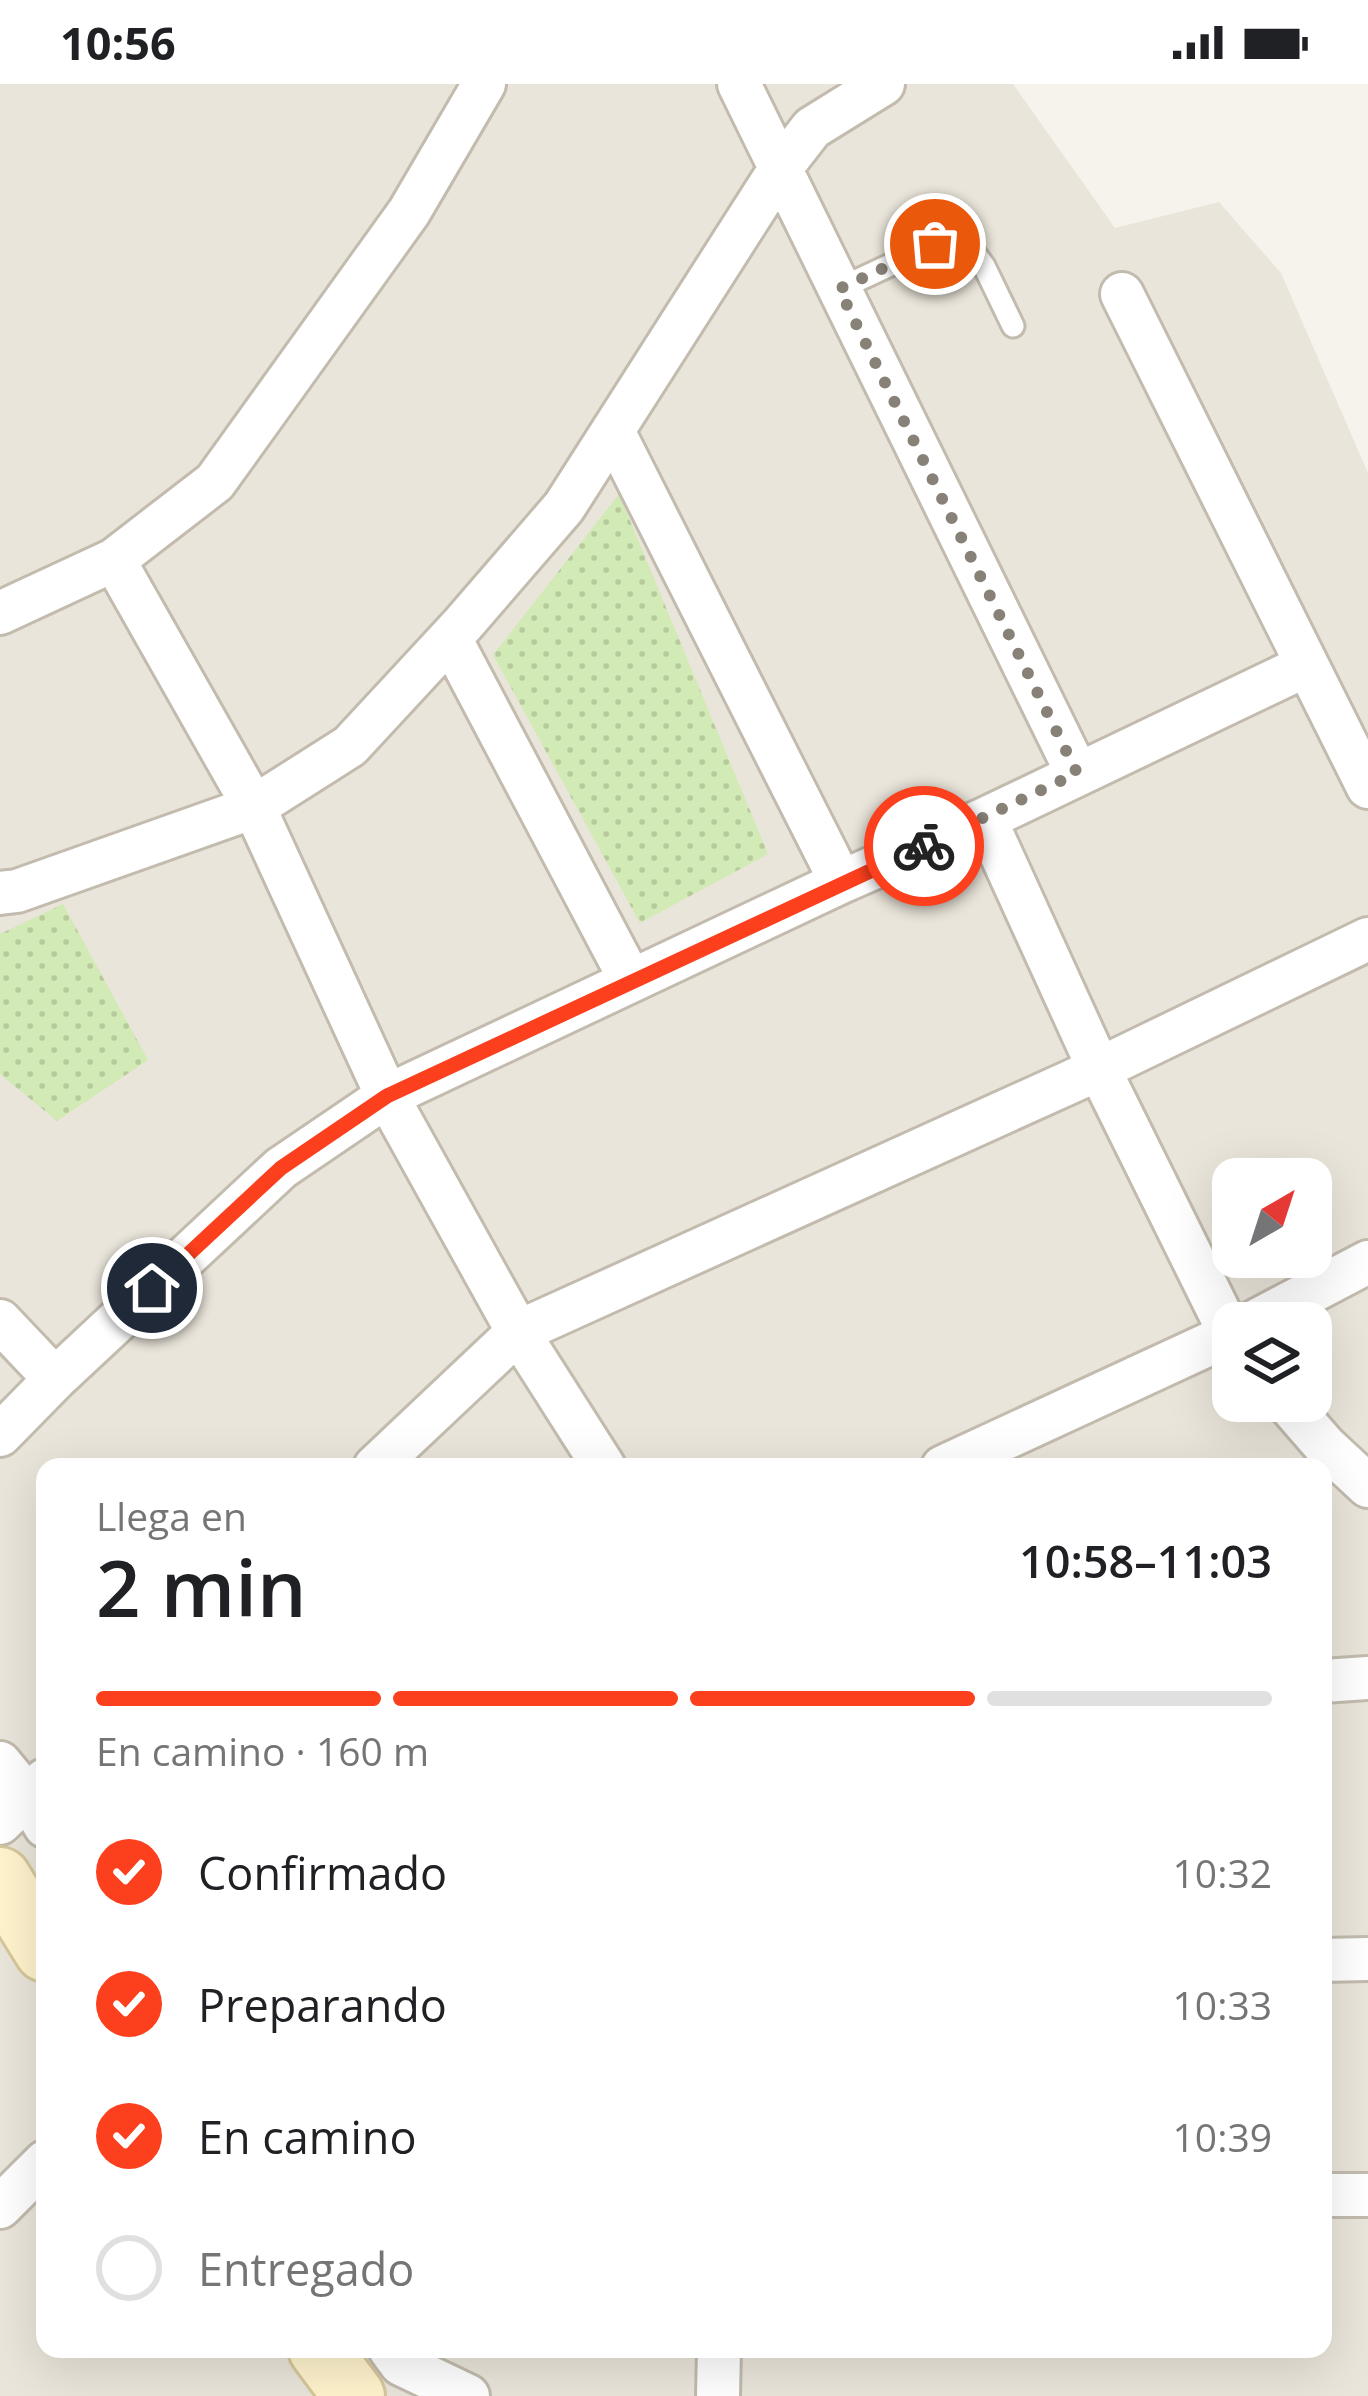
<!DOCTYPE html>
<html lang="es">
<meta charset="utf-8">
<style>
body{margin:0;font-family:"Open Sans",sans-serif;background:#f6f6f6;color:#202124;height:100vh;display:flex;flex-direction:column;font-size:45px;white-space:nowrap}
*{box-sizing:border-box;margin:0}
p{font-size:39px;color:#757577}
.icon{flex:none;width:66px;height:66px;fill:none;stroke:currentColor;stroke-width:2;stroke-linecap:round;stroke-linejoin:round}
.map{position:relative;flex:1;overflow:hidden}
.panel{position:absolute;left:36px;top:1374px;width:1296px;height:900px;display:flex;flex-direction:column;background:#fff;border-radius:24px;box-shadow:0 12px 48px #0002}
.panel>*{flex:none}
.needle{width:78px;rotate:39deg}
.controls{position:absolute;left:1212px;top:1074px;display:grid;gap:24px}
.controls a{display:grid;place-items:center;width:120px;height:120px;border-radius:24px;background:#fff;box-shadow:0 12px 48px #0002;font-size:60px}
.pin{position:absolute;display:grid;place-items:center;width:102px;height:102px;color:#fff;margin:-51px;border:6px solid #fff;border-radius:50%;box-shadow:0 3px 12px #0007}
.courier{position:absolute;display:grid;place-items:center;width:120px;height:120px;margin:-60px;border:9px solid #fc3f1d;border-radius:50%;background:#fff;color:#222;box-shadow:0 3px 15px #0007}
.summary em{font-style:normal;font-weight:600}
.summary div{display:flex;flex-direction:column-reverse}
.summary{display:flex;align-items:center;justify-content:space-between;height:204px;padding:0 60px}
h1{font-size:78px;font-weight:600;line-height:90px}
.bar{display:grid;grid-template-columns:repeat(4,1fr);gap:18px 12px;align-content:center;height:144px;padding:0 60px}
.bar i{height:15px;border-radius:9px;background:#e0e0e0}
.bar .on{background:#fc3f1d}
.bar p{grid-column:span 4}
ol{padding:0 60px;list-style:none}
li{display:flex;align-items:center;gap:36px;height:132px}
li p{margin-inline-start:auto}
li .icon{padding:12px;border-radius:50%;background:#fc3f1d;color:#fff;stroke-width:4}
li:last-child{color:#757577}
li i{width:66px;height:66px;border:6px solid #e0e0e0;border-radius:50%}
.status{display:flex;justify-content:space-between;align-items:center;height:84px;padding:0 60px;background:#fff;direction:ltr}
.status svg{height:33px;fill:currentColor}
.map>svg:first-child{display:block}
.residential{fill:#eae5da;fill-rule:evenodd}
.green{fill:url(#green-dots)}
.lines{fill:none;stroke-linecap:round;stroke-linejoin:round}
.lane-casing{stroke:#c2bbae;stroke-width:27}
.street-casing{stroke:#c2bbae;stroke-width:48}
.secondary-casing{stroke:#d6c79b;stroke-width:66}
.lane{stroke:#fff;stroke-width:21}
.street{stroke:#fff;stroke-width:42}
.secondary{stroke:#fff3cd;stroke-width:60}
.done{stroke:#878178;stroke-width:12;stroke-dasharray:0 21.6}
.route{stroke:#fc3f1d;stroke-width:15}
</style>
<div class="status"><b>10:56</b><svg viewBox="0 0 49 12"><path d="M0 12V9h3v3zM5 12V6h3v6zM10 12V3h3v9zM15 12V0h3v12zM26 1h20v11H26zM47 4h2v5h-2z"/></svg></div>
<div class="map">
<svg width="1368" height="2312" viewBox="0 0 1368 2312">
<defs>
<pattern id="green-dots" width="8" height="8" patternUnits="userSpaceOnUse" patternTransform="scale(3)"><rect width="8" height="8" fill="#d2eab5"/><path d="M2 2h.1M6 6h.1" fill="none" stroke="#b6ca9c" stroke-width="1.8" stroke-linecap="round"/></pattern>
</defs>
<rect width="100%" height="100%" fill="#f6f3ec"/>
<path class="residential" d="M 0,0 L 1013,0 L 1115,144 L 1219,118 L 1281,189 L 1368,389 L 1368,2312 L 0,2312 ZM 1233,1095 L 1311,1095 L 1311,1173 L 1233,1173 ZM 1233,1239 L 1311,1239 L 1311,1317 L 1233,1317 ZM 45,1383 L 1323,1383 L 1323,2265 L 45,2265 Z"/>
<path class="green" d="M 619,410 L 768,770 L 640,839 L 493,571 Z
M 63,820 L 148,976 L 57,1037 L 0,990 L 0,850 Z"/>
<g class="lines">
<g class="lane-casing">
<path id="lane" d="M 839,205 L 935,160 L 954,157 L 969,162 L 984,182 L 1013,242"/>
</g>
<g class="street-casing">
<path id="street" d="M 739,0 L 1077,689
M 1122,210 L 1368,703
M 613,347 L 841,798
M 114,476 L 254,723 L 387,1012 L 518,1248 L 604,1383
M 0,529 L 114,476 L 215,398 L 409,128 L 484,0
M 450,554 L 631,897
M 985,735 L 1099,985 L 1233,1256
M 0,809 L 17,807 L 254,723 L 350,662 L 463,540 L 564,423 L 780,85 L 812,44 L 883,0
M 0,1237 L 55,1295
M 1252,1239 L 1368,1178
M 1286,1317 L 1325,1362 L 1368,1402
M 0,1351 L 55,1295 L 281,1084 L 387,1012 L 841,798 L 985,735 L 1307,581
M 375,1383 L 518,1248 L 1099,985 L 1368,855
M 943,1383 L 1233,1249
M 1323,1597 L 1368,1594
M 0,1679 L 28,1713 L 45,1742
M 0,1739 L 45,1696
M 1323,1876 L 1368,1875
M 1323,2111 L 1368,2111
M 0,2123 L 45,2078
M 390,2265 L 401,2280 L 468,2312
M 718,2312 L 719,2265"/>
</g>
<g class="secondary-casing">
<path id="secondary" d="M 0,1794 L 45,1867
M 319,2265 L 354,2312"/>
</g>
<use href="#lane" class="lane"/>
<use href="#street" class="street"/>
<use href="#secondary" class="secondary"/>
</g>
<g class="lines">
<path class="done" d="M 924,762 L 1077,689 L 839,205 L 935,160"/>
<path class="route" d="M 152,1204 L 281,1084 L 387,1012 L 924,762"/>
</g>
</svg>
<div class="controls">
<a><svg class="needle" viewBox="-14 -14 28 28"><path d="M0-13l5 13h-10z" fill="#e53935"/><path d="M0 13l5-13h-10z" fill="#757577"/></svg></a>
<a><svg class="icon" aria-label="layers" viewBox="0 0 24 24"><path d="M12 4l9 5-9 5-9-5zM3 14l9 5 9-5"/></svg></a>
</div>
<div class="pin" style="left:935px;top:160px;background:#ea580c"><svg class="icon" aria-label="bag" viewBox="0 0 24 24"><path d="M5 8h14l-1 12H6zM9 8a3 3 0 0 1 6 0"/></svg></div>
<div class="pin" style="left:152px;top:1204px;background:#1f2937"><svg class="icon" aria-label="home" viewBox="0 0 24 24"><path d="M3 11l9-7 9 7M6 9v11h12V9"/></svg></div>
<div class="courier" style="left:924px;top:762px"><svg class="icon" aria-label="bike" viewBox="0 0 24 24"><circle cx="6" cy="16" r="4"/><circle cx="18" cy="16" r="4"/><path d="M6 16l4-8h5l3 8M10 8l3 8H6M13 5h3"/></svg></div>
<section class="panel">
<div class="summary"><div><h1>2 min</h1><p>Llega en</p></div><em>10:58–11:03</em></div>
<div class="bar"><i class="on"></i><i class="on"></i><i class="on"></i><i></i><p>En camino · 160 m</p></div>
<ol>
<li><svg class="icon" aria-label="check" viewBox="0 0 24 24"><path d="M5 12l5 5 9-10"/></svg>Confirmado<p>10:32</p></li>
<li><svg class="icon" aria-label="check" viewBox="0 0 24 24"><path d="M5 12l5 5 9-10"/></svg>Preparando<p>10:33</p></li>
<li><svg class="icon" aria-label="check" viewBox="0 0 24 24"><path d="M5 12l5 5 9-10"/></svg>En camino<p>10:39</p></li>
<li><i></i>Entregado</li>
</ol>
</section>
</div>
